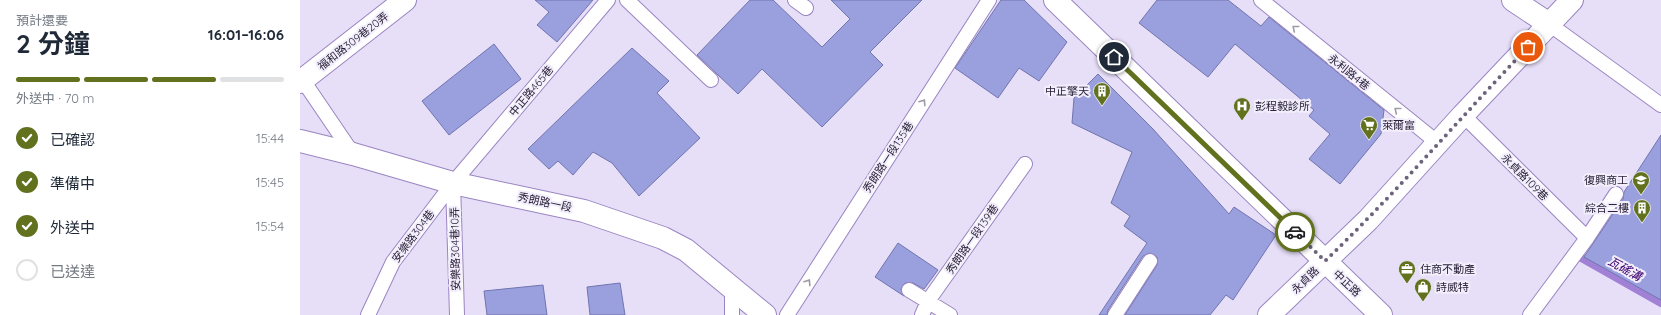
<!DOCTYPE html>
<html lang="zh-TW">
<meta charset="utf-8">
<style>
body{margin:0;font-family:Quicksand,"Noto Sans TC",sans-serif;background:#f2f2f3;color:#1f2937;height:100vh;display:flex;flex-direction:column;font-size:15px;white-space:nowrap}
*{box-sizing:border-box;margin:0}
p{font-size:13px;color:#747a83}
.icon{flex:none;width:22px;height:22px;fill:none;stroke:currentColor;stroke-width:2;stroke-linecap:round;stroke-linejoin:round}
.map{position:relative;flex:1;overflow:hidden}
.panel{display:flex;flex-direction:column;background:#fff;width:300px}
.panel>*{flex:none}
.pin{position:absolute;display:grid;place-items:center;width:34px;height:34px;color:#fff;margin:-17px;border:2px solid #fff;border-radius:50%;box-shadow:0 1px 4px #0007}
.courier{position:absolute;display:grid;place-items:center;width:40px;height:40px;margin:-20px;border:3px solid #61711e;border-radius:50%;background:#fff;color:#222;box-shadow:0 1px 5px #0007}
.headline em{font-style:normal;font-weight:700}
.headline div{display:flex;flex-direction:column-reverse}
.headline{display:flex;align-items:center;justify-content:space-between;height:68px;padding:0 16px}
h1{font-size:26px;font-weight:700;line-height:30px}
.bar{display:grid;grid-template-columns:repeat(4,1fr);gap:6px 4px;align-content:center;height:48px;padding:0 16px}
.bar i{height:5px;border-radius:3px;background:#e0e1e3}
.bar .current{background:#61711e}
.bar p{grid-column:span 4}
ol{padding:0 16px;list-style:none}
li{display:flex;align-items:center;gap:12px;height:44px}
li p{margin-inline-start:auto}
li .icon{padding:4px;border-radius:50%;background:#61711e;color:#fff;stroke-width:4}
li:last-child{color:#747a83}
li i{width:22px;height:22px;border:2px solid #e0e1e3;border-radius:50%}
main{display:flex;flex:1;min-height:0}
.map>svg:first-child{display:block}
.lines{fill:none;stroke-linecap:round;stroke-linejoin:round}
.stream{stroke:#a081d5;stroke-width:8}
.building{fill:#9a9fdd;stroke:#7175af}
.service-casing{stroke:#9a85c1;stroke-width:16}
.minor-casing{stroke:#9a85c1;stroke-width:24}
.tertiary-casing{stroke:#9a85c1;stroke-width:24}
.service{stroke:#fff;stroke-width:14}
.minor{stroke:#fff;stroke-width:22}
.tertiary{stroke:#fff;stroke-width:22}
.oneway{stroke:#9f9ba6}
.done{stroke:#6c637c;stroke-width:4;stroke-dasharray:0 7.2}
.route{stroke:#61711e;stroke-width:5}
.labels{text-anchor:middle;stroke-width:4;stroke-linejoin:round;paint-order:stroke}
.street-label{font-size:11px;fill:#2a2139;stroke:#f2eefb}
.poi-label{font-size:11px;fill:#2a2139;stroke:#f2eefb;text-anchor:start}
.water-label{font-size:12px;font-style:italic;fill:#3b016c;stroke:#f2eefb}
</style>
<main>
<section class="panel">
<div class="headline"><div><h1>2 分鐘</h1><p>預計還要</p></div><em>16:01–16:06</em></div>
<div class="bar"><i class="current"></i><i class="current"></i><i class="current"></i><i></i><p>外送中 · 70 m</p></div>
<ol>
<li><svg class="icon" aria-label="check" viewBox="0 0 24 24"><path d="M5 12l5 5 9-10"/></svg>已確認<p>15:44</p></li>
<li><svg class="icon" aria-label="check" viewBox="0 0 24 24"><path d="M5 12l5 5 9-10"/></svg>準備中<p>15:45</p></li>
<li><svg class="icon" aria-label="check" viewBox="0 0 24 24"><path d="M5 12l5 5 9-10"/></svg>外送中<p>15:54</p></li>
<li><i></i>已送達</li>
</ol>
</section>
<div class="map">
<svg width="1361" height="315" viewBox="0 0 1361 315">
<rect width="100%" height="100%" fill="#e7def8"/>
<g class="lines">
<path class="stream" d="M 1278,256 L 1361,303"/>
</g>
<path class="building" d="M 235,0 L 293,0 L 257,42 L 237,25 L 249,12 Z
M 450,0 L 473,0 L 522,47 L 550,19 L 531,0 L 622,0 L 570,52 L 583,65 L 522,127 L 462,69 L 438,94 L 397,55 Z
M 701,0 L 724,0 L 767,42 L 739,81 L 719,68 L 698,98 L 655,68 Z
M 857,0 L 928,0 L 961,26 L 969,17 L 1084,110 L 1081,134 L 1040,184 L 1009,159 L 1030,134 L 1009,116 L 1014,110 L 935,44 L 908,77 L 839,23 Z
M 194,44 L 221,79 L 149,135 L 122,101 Z
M 332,48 L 369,81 L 357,93 L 400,138 L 339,196 L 312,163 L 293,152 L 273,175 L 258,161 L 249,169 L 228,149 Z
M 798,74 L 853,129 L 929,214 L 934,207 L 976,235 L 933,300 L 926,295 L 910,315 L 825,315 L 857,265 L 857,257 L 850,253 L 843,256 L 808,310 L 807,315 L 799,315 L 847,243 L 824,226 L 830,216 L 811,203 L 832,152 L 772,123 L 774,98 Z
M 1361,135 L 1361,300 L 1284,257 L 1323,199 L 1324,192 Z
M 598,243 L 638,270 L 624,289 L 613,283 L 605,283 L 601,289 L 604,296 L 575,277 Z
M 320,283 L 325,315 L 290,315 L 287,287 Z
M 243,285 L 247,315 L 187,315 L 184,291 Z"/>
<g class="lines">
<g class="service-casing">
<path id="service" d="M 327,0 L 411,80
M 495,0 L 506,8
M 961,0 L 1138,143
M 1249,24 L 1361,105
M 0,76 L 53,154
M 1163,115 L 1287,238
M 153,183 L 157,315
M 432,289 L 432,315
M 609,290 L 650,315
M 68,315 L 93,262 L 153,183 L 308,0
M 487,315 L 689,0
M 622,315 L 628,301 L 725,164
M 815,315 L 850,261
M 1230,315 L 1287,238 L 1316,194"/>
</g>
<g class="minor-casing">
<path id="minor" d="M 1213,0 L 1249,24
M 0,82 L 105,0
M 0,141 L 53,154 L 153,183 L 284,211 L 363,238 L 386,250 L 465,315
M 969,315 L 1068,220 L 1163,115 L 1272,0"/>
</g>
<g class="tertiary-casing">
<path id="tertiary" d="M 755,0 L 1081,315"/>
</g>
<use href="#service" class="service"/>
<use href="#minor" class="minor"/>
<use href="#tertiary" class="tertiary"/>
</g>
<defs><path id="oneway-chevron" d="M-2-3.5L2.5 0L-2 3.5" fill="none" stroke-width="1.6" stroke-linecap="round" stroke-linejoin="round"/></defs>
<g class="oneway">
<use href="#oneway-chevron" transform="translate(995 28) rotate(-141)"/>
<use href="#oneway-chevron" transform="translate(623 102) rotate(-57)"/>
<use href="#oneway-chevron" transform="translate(1097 110) rotate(-141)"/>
<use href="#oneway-chevron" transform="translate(508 282) rotate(-57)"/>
</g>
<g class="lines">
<path class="done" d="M 995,232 L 1025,261 C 1096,193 1160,118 1228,47"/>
<path class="route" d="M 814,57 L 995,232"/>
</g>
<defs>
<g id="building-pin" transform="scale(0.9)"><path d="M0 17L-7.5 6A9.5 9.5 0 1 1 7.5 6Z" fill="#61711e" stroke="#f2eefb"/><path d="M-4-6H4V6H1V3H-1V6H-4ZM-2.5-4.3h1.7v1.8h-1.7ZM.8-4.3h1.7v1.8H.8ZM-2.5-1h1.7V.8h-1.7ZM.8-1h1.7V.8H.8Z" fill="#fff"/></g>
<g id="hospital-pin" transform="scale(0.9)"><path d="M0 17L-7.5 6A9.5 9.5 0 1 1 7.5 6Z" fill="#61711e" stroke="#f2eefb"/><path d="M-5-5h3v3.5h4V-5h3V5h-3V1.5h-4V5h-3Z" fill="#fff"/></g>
<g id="supermarket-pin" transform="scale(0.9)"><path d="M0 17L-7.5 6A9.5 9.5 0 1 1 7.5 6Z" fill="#61711e" stroke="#f2eefb"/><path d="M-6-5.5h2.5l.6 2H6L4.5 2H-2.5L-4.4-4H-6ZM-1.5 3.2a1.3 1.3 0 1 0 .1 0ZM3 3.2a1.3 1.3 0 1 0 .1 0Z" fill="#fff"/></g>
<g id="school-pin" transform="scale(0.9)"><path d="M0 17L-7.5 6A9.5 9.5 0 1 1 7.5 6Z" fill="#61711e" stroke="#f2eefb"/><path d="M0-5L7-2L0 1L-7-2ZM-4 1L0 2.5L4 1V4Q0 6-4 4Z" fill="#fff"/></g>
<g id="office-pin" transform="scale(0.9)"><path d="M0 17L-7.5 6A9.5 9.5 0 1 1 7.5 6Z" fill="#61711e" stroke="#f2eefb"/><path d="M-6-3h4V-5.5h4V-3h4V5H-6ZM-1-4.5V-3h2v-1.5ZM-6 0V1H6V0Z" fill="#fff"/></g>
<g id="shop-pin" transform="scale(0.9)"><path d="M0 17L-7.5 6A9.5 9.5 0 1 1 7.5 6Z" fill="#61711e" stroke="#f2eefb"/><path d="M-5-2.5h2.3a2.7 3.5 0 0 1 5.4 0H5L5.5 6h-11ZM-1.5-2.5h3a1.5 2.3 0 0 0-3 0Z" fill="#fff"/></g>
</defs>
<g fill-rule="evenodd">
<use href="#building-pin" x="802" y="91"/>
<use href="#hospital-pin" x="942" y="106"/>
<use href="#supermarket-pin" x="1069" y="125"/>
<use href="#school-pin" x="1341" y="180"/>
<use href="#building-pin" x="1342" y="208"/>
<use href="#office-pin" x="1107" y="269"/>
<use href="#shop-pin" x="1123" y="287"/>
</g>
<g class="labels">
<g class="street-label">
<text transform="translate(53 41) rotate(-38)" y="4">福和路309巷20弄</text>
<text transform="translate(1049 72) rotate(39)" y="4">永利路4巷</text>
<text transform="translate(231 91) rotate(-50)" y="4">中正路465巷</text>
<text transform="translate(588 157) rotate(-57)" y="4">秀朗路一段135巷</text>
<text transform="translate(1225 177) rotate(45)" y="4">永貞路109巷</text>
<text transform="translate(245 202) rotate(12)" y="4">秀朗路一段</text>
<text transform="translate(113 236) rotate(-53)" y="4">安樂路304巷</text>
<text transform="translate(672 239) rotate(-55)" y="4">秀朗路一段139巷</text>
<text transform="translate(155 249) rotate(-91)" y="4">安樂路304巷10弄</text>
<text transform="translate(1005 280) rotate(-44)" y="4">永貞路</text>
<text transform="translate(1047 283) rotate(43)" y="4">中正路</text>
</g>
<g class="poi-label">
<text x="789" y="95" text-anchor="end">中正擎天</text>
<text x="955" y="110">彭程毅診所</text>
<text x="1082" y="129">萊爾富</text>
<text x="1328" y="184" text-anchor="end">復興商工</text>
<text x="1329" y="212" text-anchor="end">綜合二樓</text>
<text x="1120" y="273">住商不動產</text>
<text x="1136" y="291">詩威特</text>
</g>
<g class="water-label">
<text transform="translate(1325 269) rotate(29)" y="4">瓦磘溝</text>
</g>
</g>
</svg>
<div class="pin" style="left:1228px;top:47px;background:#ea580c"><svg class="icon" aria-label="bag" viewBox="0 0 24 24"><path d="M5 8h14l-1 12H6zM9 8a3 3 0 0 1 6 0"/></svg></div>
<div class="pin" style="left:814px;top:57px;background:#1f2937"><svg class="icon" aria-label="home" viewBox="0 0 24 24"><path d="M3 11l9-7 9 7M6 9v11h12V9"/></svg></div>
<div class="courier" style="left:995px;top:232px"><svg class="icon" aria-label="car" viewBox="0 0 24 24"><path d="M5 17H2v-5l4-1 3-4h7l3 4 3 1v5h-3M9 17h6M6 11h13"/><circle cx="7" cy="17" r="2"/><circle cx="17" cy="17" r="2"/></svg></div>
</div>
</main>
